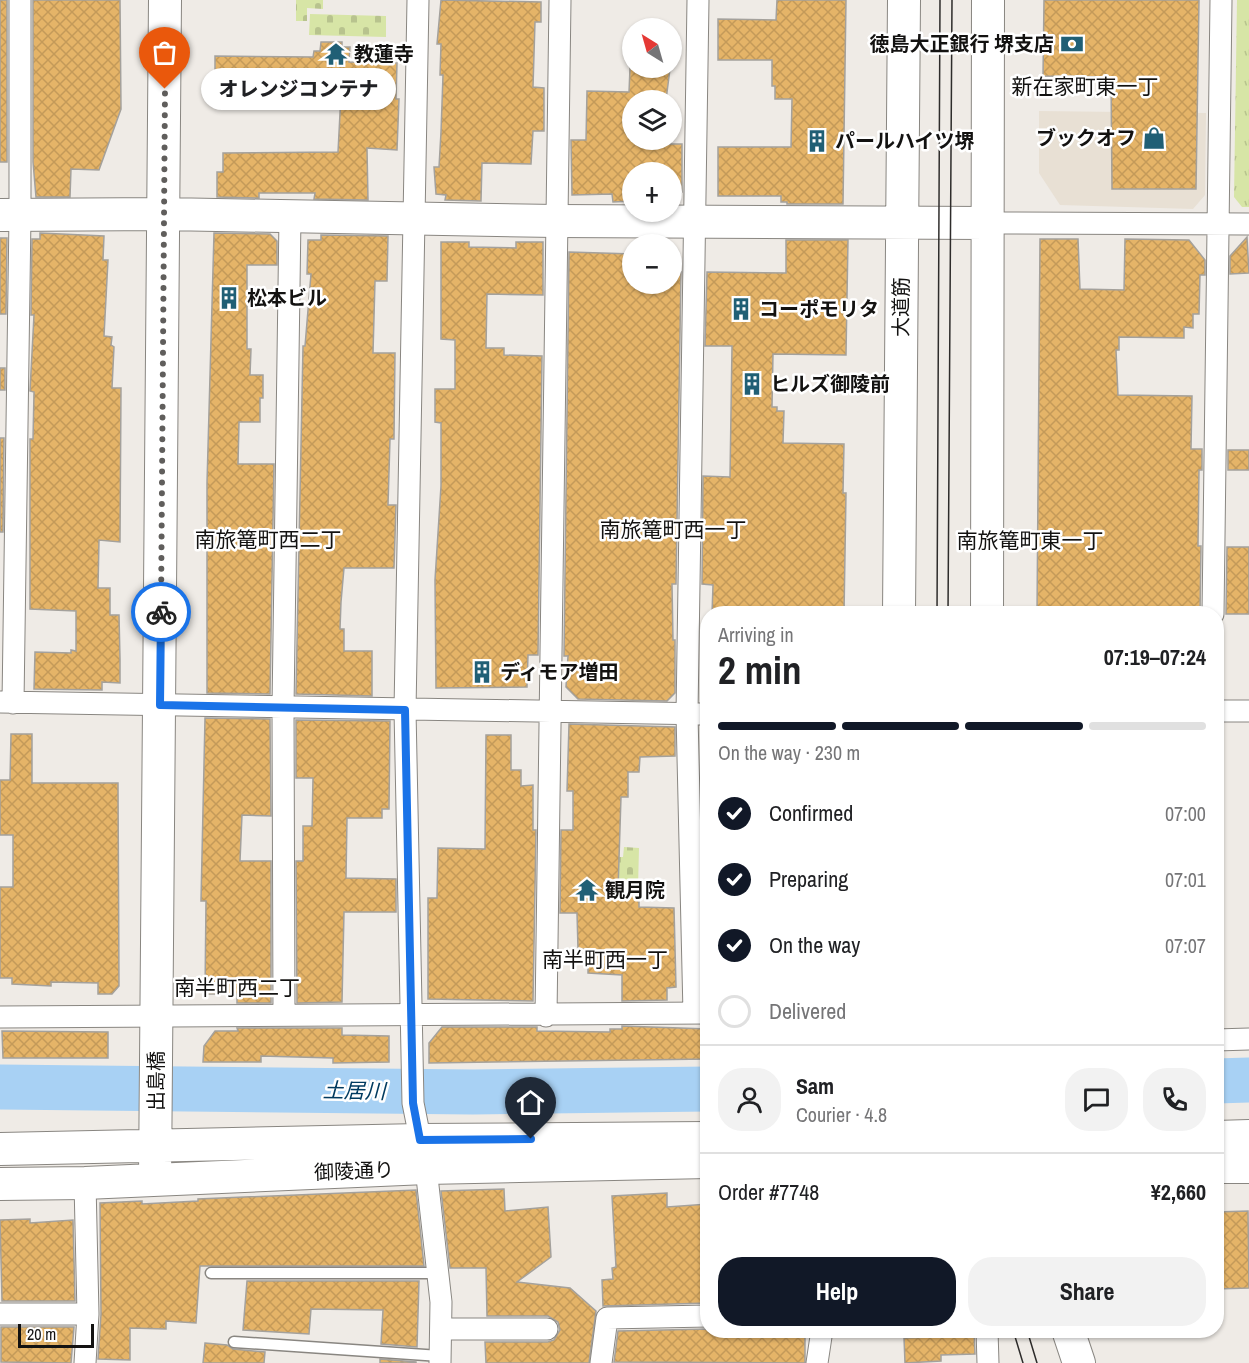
<!DOCTYPE html>
<meta charset="utf-8">
<style>
body{margin:0;font-family:"Archivo Narrow","Noto Sans JP",sans-serif;background:#f2f2f2;color:#202124;height:100vh;display:flex;flex-direction:column;font-size:22px;white-space:nowrap}
*{box-sizing:border-box;margin:0}
p{font-size:20px;color:#757577}
.icon{flex:none;width:33px;height:33px;fill:none;stroke:currentColor;stroke-width:2;stroke-linecap:round;stroke-linejoin:round}
.map{position:relative;flex:1;overflow:hidden}
.details{position:absolute;left:700px;top:606px;width:524px;height:732px;display:flex;flex-direction:column;background:#fff;border-radius:24px;box-shadow:0 2px 4px #0004}
.details>*{flex:none}
.needle{width:39px;rotate:323deg}
.buttons{position:absolute;left:622px;top:18px;display:grid;gap:12px}
.buttons a{display:grid;place-items:center;width:60px;height:60px;border-radius:50%;background:#fff;box-shadow:0 2px 4px #0004;font-size:30px}
.scale{position:absolute;left:18px;bottom:15px;width:76px;box-sizing:border-box;padding-left:6px;border:3px solid #131211;border-top:0;font-size:16px;line-height:21px;white-space:nowrap;color:#131211;-webkit-text-stroke:4px #fff;paint-order:stroke}
.pin{position:absolute;display:grid;place-items:center;width:51px;height:51px;color:#fff;margin:-62px -26px;border-radius:50% 50% 50% 0;rotate:-45deg;box-shadow:0 0 6px #0007}
.pin .icon{rotate:45deg}
.courier{position:absolute;display:grid;place-items:center;width:60px;height:60px;margin:-30px;border:4px solid #1a73e8;border-radius:50%;background:#fff;color:#222;box-shadow:0 2px 8px #0007}
.bubble{position:absolute;height:42px;border-radius:21px;background:#fff;box-shadow:0 2px 4px #0004;font-size:20px;font-weight:800;line-height:42px;text-align:center}
.summary em{font-style:normal;font-weight:800}
.summary div{display:flex;flex-direction:column-reverse}
.summary{display:flex;align-items:center;justify-content:space-between;height:102px;padding:0 18px}
h1{font-size:39px;font-weight:800;line-height:45px}
.bar{display:grid;grid-template-columns:repeat(4,1fr);gap:9px 6px;align-content:center;height:72px;padding:0 18px}
.bar i{height:8px;border-radius:4px;background:#e0e0e0}
.bar .active{background:#111827}
.bar p{grid-column:span 4}
.line{display:flex;align-items:center;gap:15px;padding:0 18px;border-top:2px solid #e0e0e0}
.line div{flex:1}
.round{display:grid;place-items:center;flex:none;width:63px;height:63px;border-radius:24px;background:#f2f2f2}
ol{padding:0 18px;list-style:none}
li{display:flex;align-items:center;gap:18px;height:66px}
li p{margin-inline-start:auto}
li .icon{padding:6px;border-radius:50%;background:#111827;color:#fff;stroke-width:4}
li:last-child{color:#757577}
li i{width:33px;height:33px;border:3px solid #e0e0e0;border-radius:50%}
.cta{display:flex;gap:12px;margin-top:auto;padding:12px 18px}
.cta a{flex:1;height:69px;border-radius:24px;background:#111827;color:#fff;font-size:24px;font-weight:800;line-height:69px;text-align:center}
.cta a+a{background:#f2f2f2;color:#202124}
.map>svg:first-child{display:block}
.built{fill:#e8e0d4}
.grass{fill:url(#grass-tufts)}
.cemetery{fill:url(#cemetery-stones)}
.lines{fill:none;stroke-linecap:round;stroke-linejoin:round}
.river{stroke:#a8d1f4;stroke-width:45}
.building{fill:url(#building-cross-hatch);stroke:#a4a19c;stroke-width:1.5}
.lane-casing{stroke:#898681;stroke-width:13}
.street-casing{stroke:#898681;stroke-width:23}
.secondary-casing{stroke:#898681;stroke-width:34}
.lane{stroke:#fff;stroke-width:10}
.street{stroke:#fff;stroke-width:21}
.secondary{stroke:#fff;stroke-width:32}
.tram{stroke:#2e2c2b;stroke-width:1.5}
.done{stroke:#605e5c;stroke-width:6;stroke-dasharray:0 10.8}
.route{stroke:#1a73e8;stroke-width:8}
.labels{text-anchor:middle;stroke-width:5;stroke-linejoin:round;paint-order:stroke}
.poi-label{font-size:20px;font-weight:bold;fill:#131211;stroke:#fff;text-anchor:start}
.street-label{font-size:20px;fill:#131211;stroke:#fff}
.neighbourhood-label{font-size:21px;fill:#131211;stroke:#fff}
.water-label{font-size:21px;font-style:italic;fill:#023b60;stroke:#fff}
</style>
<div class="map">
<svg width="1249" height="1363" viewBox="0 0 1249 1363">
<defs>
<pattern id="grass-tufts" width="24" height="20" patternUnits="userSpaceOnUse" patternTransform="scale(1.5)"><rect width="24" height="20" fill="#d7e5a6"/><path d="M3 7l-1-3M5 7V3M7 7l1-3M15 17l-1-3M17 17v-4M19 17l1-3" fill="none" stroke="#b8c38e"/></pattern>
<pattern id="cemetery-stones" width="16" height="16" patternUnits="userSpaceOnUse" patternTransform="scale(1.5)"><rect width="16" height="16" fill="#d7e5a6"/><path d="M2 7V4a2 2 0 0 1 4 0v3zM10 15v-3a2 2 0 0 1 4 0v3z" fill="#b8c38e"/></pattern>
<pattern id="building-cross-hatch" width="8" height="8" patternUnits="userSpaceOnUse" patternTransform="scale(1.5)"><rect width="8" height="8" fill="#e5b468"/><path d="M0 0l8 8M0 8l8-8" fill="none" stroke="#c49a59"/></pattern>
</defs>
<rect width="100%" height="100%" fill="#efebe6"/>
<path class="built" d="M 1039,111 L 1206,113 L 1205,195 L 1193,209 L 1060,205 L 1039,173 Z"/>
<path class="grass" d="M 1237,0 L 1249,0 L 1249,207 L 1242,207 L 1234,197 Z"/>
<path class="cemetery" d="M 296,0 L 323,0 L 323,9 L 307,8 L 307,21 L 296,21 Z
M 310,14 L 386,16 L 386,37 L 309,35 Z
M 624,847 L 639,848 L 638,888 L 621,888 L 620,903 L 610,857 L 623,857 Z"/>
<g class="lines">
<path class="river" d="M 1216,1081 L 1249,1080
M 0,1087 L 473,1092 L 708,1089"/>
</g>
<path class="building" d="M 0,0 L 7,0 L 7,162 L 0,162 Z
M 33,0 L 120,0 L 121,109 L 99,170 L 71,169 L 70,197 L 36,197 L 33,162 Z
M 441,0 L 541,2 L 541,22 L 535,22 L 533,87 L 544,88 L 544,131 L 533,131 L 531,164 L 482,163 L 481,201 L 445,200 L 446,195 L 436,194 L 434,167 L 439,167 L 441,132 L 443,75 L 440,75 L 441,44 L 437,44 Z
M 777,0 L 846,0 L 843,204 L 787,204 L 787,202 L 781,202 L 781,196 L 718,196 L 718,147 L 791,147 L 792,99 L 775,99 L 775,86 L 772,86 L 772,60 L 718,60 L 718,19 L 776,20 Z
M 1044,0 L 1199,0 L 1196,189 L 1112,189 L 1111,77 L 1043,76 Z
M 321,42 L 342,42 L 342,47 L 350,47 L 349,62 L 397,63 L 396,99 L 399,99 L 397,150 L 367,148 L 368,200 L 314,199 L 315,193 L 259,193 L 259,198 L 217,197 L 217,172 L 223,172 L 223,153 L 338,152 L 341,94 L 215,93 L 215,56 L 313,57 L 314,51 L 320,51 Z
M 630,68 L 670,69 L 666,100 L 633,100 L 633,140 L 666,140 L 666,144 L 682,144 L 682,192 L 673,204 L 672,172 L 633,172 L 633,201 L 613,202 L 612,194 L 572,195 L 571,140 L 586,140 L 587,91 L 629,92 Z
M 40,233 L 104,236 L 103,260 L 108,260 L 104,336 L 112,337 L 111,345 L 114,347 L 112,388 L 121,388 L 120,542 L 99,540 L 98,588 L 110,588 L 110,615 L 119,615 L 120,659 L 120,683 L 102,682 L 102,690 L 34,689 L 35,652 L 71,653 L 71,650 L 76,651 L 76,611 L 30,609 L 30,439 L 33,439 L 34,392 L 30,391 L 34,315 L 31,315 L 32,239 L 40,239 Z
M 214,233 L 270,234 L 277,241 L 277,265 L 247,265 L 247,349 L 251,349 L 250,375 L 263,375 L 263,398 L 260,398 L 260,422 L 239,422 L 238,464 L 274,464 L 270,694 L 207,693 L 207,483 Z
M 321,235 L 388,236 L 387,281 L 375,281 L 373,353 L 395,353 L 394,439 L 390,439 L 388,505 L 396,505 L 394,568 L 344,568 L 341,602 L 340,629 L 344,629 L 344,651 L 372,651 L 372,696 L 296,694 L 303,346 L 305,346 L 311,274 L 307,274 L 308,240 L 321,240 Z
M 1247,237 L 1249,273 L 1230,274 L 1230,256 Z
M 0,238 L 7,238 L 6,314 L 0,314 Z
M 1040,239 L 1078,239 L 1080,289 L 1124,290 L 1125,239 L 1189,240 L 1205,260 L 1205,275 L 1200,275 L 1199,314 L 1193,314 L 1193,328 L 1184,327 L 1184,338 L 1119,337 L 1119,350 L 1116,350 L 1118,395 L 1192,396 L 1191,449 L 1202,449 L 1202,470 L 1199,470 L 1198,546 L 1201,546 L 1200,614 L 1037,614 Z
M 786,240 L 848,240 L 846,355 L 773,354 L 772,407 L 777,407 L 777,411 L 784,411 L 783,443 L 844,444 L 843,493 L 846,493 L 844,614 L 712,614 L 713,585 L 702,584 L 703,476 L 730,477 L 732,346 L 705,346 L 707,272 L 786,273 Z
M 441,242 L 469,242 L 469,247 L 516,248 L 516,242 L 543,242 L 543,295 L 487,294 L 486,348 L 504,348 L 504,355 L 542,356 L 538,655 L 528,655 L 527,687 L 436,688 L 435,580 L 441,486 L 441,423 L 435,422 L 435,389 L 455,389 L 455,340 L 441,339 Z
M 569,252 L 633,254 L 633,284 L 672,284 L 672,272 L 681,272 L 676,584 L 672,584 L 673,640 L 675,640 L 675,693 L 667,701 L 578,699 L 566,687 L 568,656 L 564,656 Z
M 0,368 L 5,368 L 5,390 L 0,390 Z
M 0,438 L 4,438 L 3,532 L 0,532 Z
M 1228,450 L 1249,450 L 1249,470 L 1228,470 Z
M 1227,547 L 1249,547 L 1249,614 L 1226,614 Z
M 205,718 L 270,719 L 271,816 L 242,815 L 240,861 L 271,861 L 271,1003 L 237,1003 L 237,994 L 205,994 L 206,901 L 201,901 Z
M 296,720 L 390,721 L 389,809 L 382,809 L 382,818 L 347,818 L 346,878 L 396,879 L 396,912 L 344,912 L 342,1002 L 297,1003 L 296,861 L 303,861 L 303,826 L 312,826 L 313,778 L 296,778 Z
M 569,724 L 675,727 L 675,756 L 640,757 L 639,772 L 628,772 L 628,797 L 621,797 L 618,890 L 639,890 L 639,907 L 674,908 L 676,987 L 667,988 L 667,1000 L 622,1001 L 622,975 L 588,973 L 588,949 L 578,949 L 577,913 L 560,913 L 561,830 L 573,830 L 573,791 L 567,791 Z
M 11,734 L 32,734 L 32,783 L 118,783 L 119,986 L 112,994 L 98,994 L 98,983 L 51,982 L 51,986 L 12,984 L 12,978 L 0,978 L 0,887 L 13,887 L 13,835 L 0,835 L 0,780 L 10,780 Z
M 486,735 L 511,735 L 511,770 L 521,770 L 521,786 L 533,785 L 533,830 L 536,830 L 533,1001 L 428,999 L 428,898 L 437,898 L 438,848 L 485,849 Z
M 622,1026 L 708,1029 L 708,1059 L 429,1063 L 429,1043 L 442,1027 L 537,1027 L 537,1031 L 610,1032 L 610,1029 L 622,1029 Z
M 237,1028 L 342,1028 L 342,1035 L 389,1036 L 389,1062 L 333,1063 L 333,1058 L 261,1056 L 261,1062 L 203,1062 L 204,1046 L 215,1031 L 238,1031 Z
M 2,1031 L 108,1032 L 108,1058 L 3,1058 Z
M 504,1189 L 505,1211 L 548,1207 L 551,1257 L 517,1282 L 570,1288 L 596,1311 L 589,1363 L 486,1363 L 485,1342 L 548,1342 L 554,1340 L 560,1330 L 558,1322 L 548,1316 L 487,1316 L 486,1268 L 450,1268 L 441,1191 Z
M 416,1190 L 424,1266 L 200,1266 L 196,1323 L 166,1321 L 166,1329 L 130,1328 L 130,1360 L 98,1359 L 101,1314 L 100,1203 L 142,1201 L 142,1204 L 198,1201 L 198,1199 Z
M 667,1193 L 667,1207 L 708,1204 L 708,1303 L 603,1306 L 602,1280 L 613,1279 L 612,1268 L 616,1267 L 612,1196 Z
M 1248,1211 L 1249,1288 L 1216,1289 L 1216,1212 Z
M 30,1219 L 30,1223 L 73,1220 L 75,1301 L 2,1301 L 0,1220 Z
M 247,1281 L 419,1281 L 417,1347 L 381,1344 L 383,1310 L 311,1309 L 309,1334 L 243,1330 Z
M 1,1327 L 74,1327 L 71,1363 L 1,1362 Z
M 708,1329 L 805,1330 L 805,1363 L 614,1362 L 618,1331 Z
M 932,1330 L 974,1330 L 975,1354 L 941,1355 L 941,1361 L 905,1363 L 904,1338 L 932,1337 Z
M 205,1343 L 227,1345 L 233,1349 L 265,1352 L 264,1363 L 203,1363 Z
M 380,1359 L 416,1362 L 416,1363 L 380,1363 Z"/>
<g class="lines">
<g class="lane-casing">
<path id="lane" d="M 211,1273 L 438,1273
M 234,1342 L 440,1356"/>
</g>
<g class="street-casing">
<path id="street" d="M 418,0 L 405,710 L 413,1103 L 426,1168 L 441,1302 L 440,1363
M 987,223 L 1249,224
M 1213,614 L 1221,0
M 0,702 L 708,714
M 13,703 L 20,216 L 20,0
M 1216,711 L 1249,711
M 694,1013 L 687,714 L 698,0
M 284,1015 L 283,708 L 290,217
M 546,1016 L 560,0
M 0,1017 L 707,1013
M 1216,1040 L 1249,1039
M 85,1183 L 88,1314 L 85,1363
M 0,1314 L 88,1314
M 441,1329 L 547,1329
M 987,1330 L 988,1363
M 601,1363 L 607,1318 L 708,1316
M 817,1363 L 822,1330"/>
</g>
<g class="secondary-casing">
<path id="secondary" d="M 0,215 L 165,214 L 556,221 L 987,223
M 899,614 L 904,0
M 987,614 L 988,0
M 1216,1137 L 1249,1136
M 0,1149 L 420,1140 L 708,1138
M 1216,1167 L 1249,1167
M 155,1179 L 165,0
M 0,1184 L 85,1183 L 426,1168 L 708,1162
M 1068,1330 L 1079,1363"/>
</g>
<use href="#lane" class="lane"/>
<use href="#street" class="street"/>
<use href="#secondary" class="secondary"/>
<path class="tram" d="M 937,614 L 940,0
M 948,614 L 952,0
M 1013,1330 L 1023,1363
M 1027,1330 L 1037,1363"/>
</g>
<g class="lines">
<path class="done" d="M 161,612 L 165,89"/>
<path class="route" d="M 161,612 L 160,705 L 405,710 L 413,1103 L 420,1140 L 531,1139"/>
</g>
<defs>
<g id="bank-bare" transform="scale(1.8)"><path d="M-6-4H6V4H-6ZM0-2.3a2.3 2.3 0 1 0 0 4.6a2.3 2.3 0 1 0 0-4.6Z" fill="#205f75" stroke="#fff" stroke-width="2.5" paint-order="stroke"/></g>
<g id="temple-bare" transform="scale(1.8)"><path d="M0-6L5-2H3V0L6.5 2.5H4V6H1.5V3h-3V6H-4V2.5H-6.5L-3 0V-2H-5Z" fill="#205f75" stroke="#fff" stroke-width="2.5" paint-order="stroke"/></g>
<g id="shop-bare" transform="scale(1.8)"><path d="M-5-2.5h2.3a2.7 3.5 0 0 1 5.4 0H5L5.5 6h-11ZM-1.5-2.5h3a1.5 2.3 0 0 0-3 0Z" fill="#205f75" stroke="#fff" stroke-width="2.5" paint-order="stroke"/></g>
<g id="building-bare" transform="scale(1.8)"><path d="M-4-6H4V6H1V3H-1V6H-4ZM-2.5-4.3h1.7v1.8h-1.7ZM.8-4.3h1.7v1.8H.8ZM-2.5-1h1.7V.8h-1.7ZM.8-1h1.7V.8H.8Z" fill="#205f75" stroke="#fff" stroke-width="2.5" paint-order="stroke"/></g>
</defs>
<g fill-rule="evenodd">
<use href="#bank-bare" x="1072" y="44"/>
<use href="#temple-bare" x="336" y="54"/>
<use href="#shop-bare" x="1154" y="138"/>
<use href="#building-bare" x="817" y="141"/>
<use href="#building-bare" x="229" y="298"/>
<use href="#building-bare" x="741" y="309"/>
<use href="#building-bare" x="752" y="384"/>
<use href="#building-bare" x="482" y="672"/>
<use href="#temple-bare" x="587" y="890"/>
</g>
<g class="labels">
<g class="poi-label">
<text x="1054" y="51" text-anchor="end">徳島大正銀行 堺支店</text>
<text x="354" y="61">教蓮寺</text>
<text x="1136" y="145" text-anchor="end">ブックオフ</text>
<text x="835" y="148">パールハイツ堺</text>
<text x="247" y="305">松本ビル</text>
<text x="759" y="316">コーポモリタ</text>
<text x="770" y="391">ヒルズ御陵前</text>
<text x="500" y="679">ディモア増田</text>
<text x="605" y="897">観月院</text>
</g>
<g class="street-label">
<text transform="translate(901 307) rotate(-90)" y="7">大道筋</text>
<text transform="translate(156 1081) rotate(-90)" y="7">出島橋</text>
<text transform="translate(354 1171) rotate(-2)" y="7">御陵通り</text>
</g>
<g class="neighbourhood-label">
<text x="1085" y="94">新在家町東一丁</text>
<text x="673" y="537">南旅篭町西一丁</text>
<text x="268" y="547">南旅篭町西二丁</text>
<text x="1030" y="548">南旅篭町東一丁</text>
<text x="605" y="967">南半町西一丁</text>
<text x="237" y="995">南半町西二丁</text>
</g>
<g class="water-label">
<text transform="translate(354 1091) rotate(1)" y="7">土居川</text>
</g>
</g>
</svg>
<div class="buttons">
<a><svg class="needle" viewBox="-14 -14 28 28"><path d="M0-13l5 13h-10z" fill="#e53935"/><path d="M0 13l5-13h-10z" fill="#757577"/></svg></a>
<a><svg class="icon" aria-label="layers" viewBox="0 0 24 24"><path d="M12 4l9 5-9 5-9-5zM3 14l9 5 9-5"/></svg></a>
<a>+</a>
<a>−</a>
</div>
<div class="scale">20 m</div>
<div class="pin" style="left:165px;top:89px;background:#ea580c"><svg class="icon" aria-label="bag" viewBox="0 0 24 24"><path d="M5 8h14l-1 12H6zM9 8a3 3 0 0 1 6 0"/></svg></div>
<div class="pin" style="left:531px;top:1139px;background:#1f2937"><svg class="icon" aria-label="home" viewBox="0 0 24 24"><path d="M3 11l9-7 9 7M6 9v11h12V9"/></svg></div>
<div class="courier" style="left:161px;top:612px"><svg class="icon" aria-label="bike" viewBox="0 0 24 24"><circle cx="6" cy="16" r="4"/><circle cx="18" cy="16" r="4"/><path d="M6 16l4-8h5l3 8M10 8l3 8H6M13 5h3"/></svg></div>
<div class="bubble" style="left:201px;top:68px;width:195px">オレンジコンテナ</div>
<section class="details">
<div class="summary"><div><h1>2 min</h1><p>Arriving in</p></div><em>07:19–07:24</em></div>
<div class="bar"><i class="active"></i><i class="active"></i><i class="active"></i><i></i><p>On the way · 230 m</p></div>
<ol>
<li><svg class="icon" aria-label="check" viewBox="0 0 24 24"><path d="M5 12l5 5 9-10"/></svg>Confirmed<p>07:00</p></li>
<li><svg class="icon" aria-label="check" viewBox="0 0 24 24"><path d="M5 12l5 5 9-10"/></svg>Preparing<p>07:01</p></li>
<li><svg class="icon" aria-label="check" viewBox="0 0 24 24"><path d="M5 12l5 5 9-10"/></svg>On the way<p>07:07</p></li>
<li><i></i>Delivered</li>
</ol>
<div class="line" style="height:108px"><a class="round"><svg class="icon" aria-label="person" viewBox="0 0 24 24"><circle cx="12" cy="8" r="4"/><path d="M4 21q1-7 8-7t8 7"/></svg></a><div><b>Sam</b><p>Courier · 4.8</p></div><a class="round"><svg class="icon" aria-label="chat" viewBox="0 0 24 24"><path d="M4 5h16v11H9l-5 4z"/></svg></a><a class="round"><svg class="icon" aria-label="phone" viewBox="0 0 24 24"><path d="M5 4h4l2 5-3 2q2 4 5 5l2-3 5 2v4C11 20 4 13 5 4z"/></svg></a></div>
<div class="line" style="height:78px"><div>Order #7748</div><b>¥2,660</b></div>
<div class="cta"><a>Help</a><a>Share</a></div>
</section>
</div>
